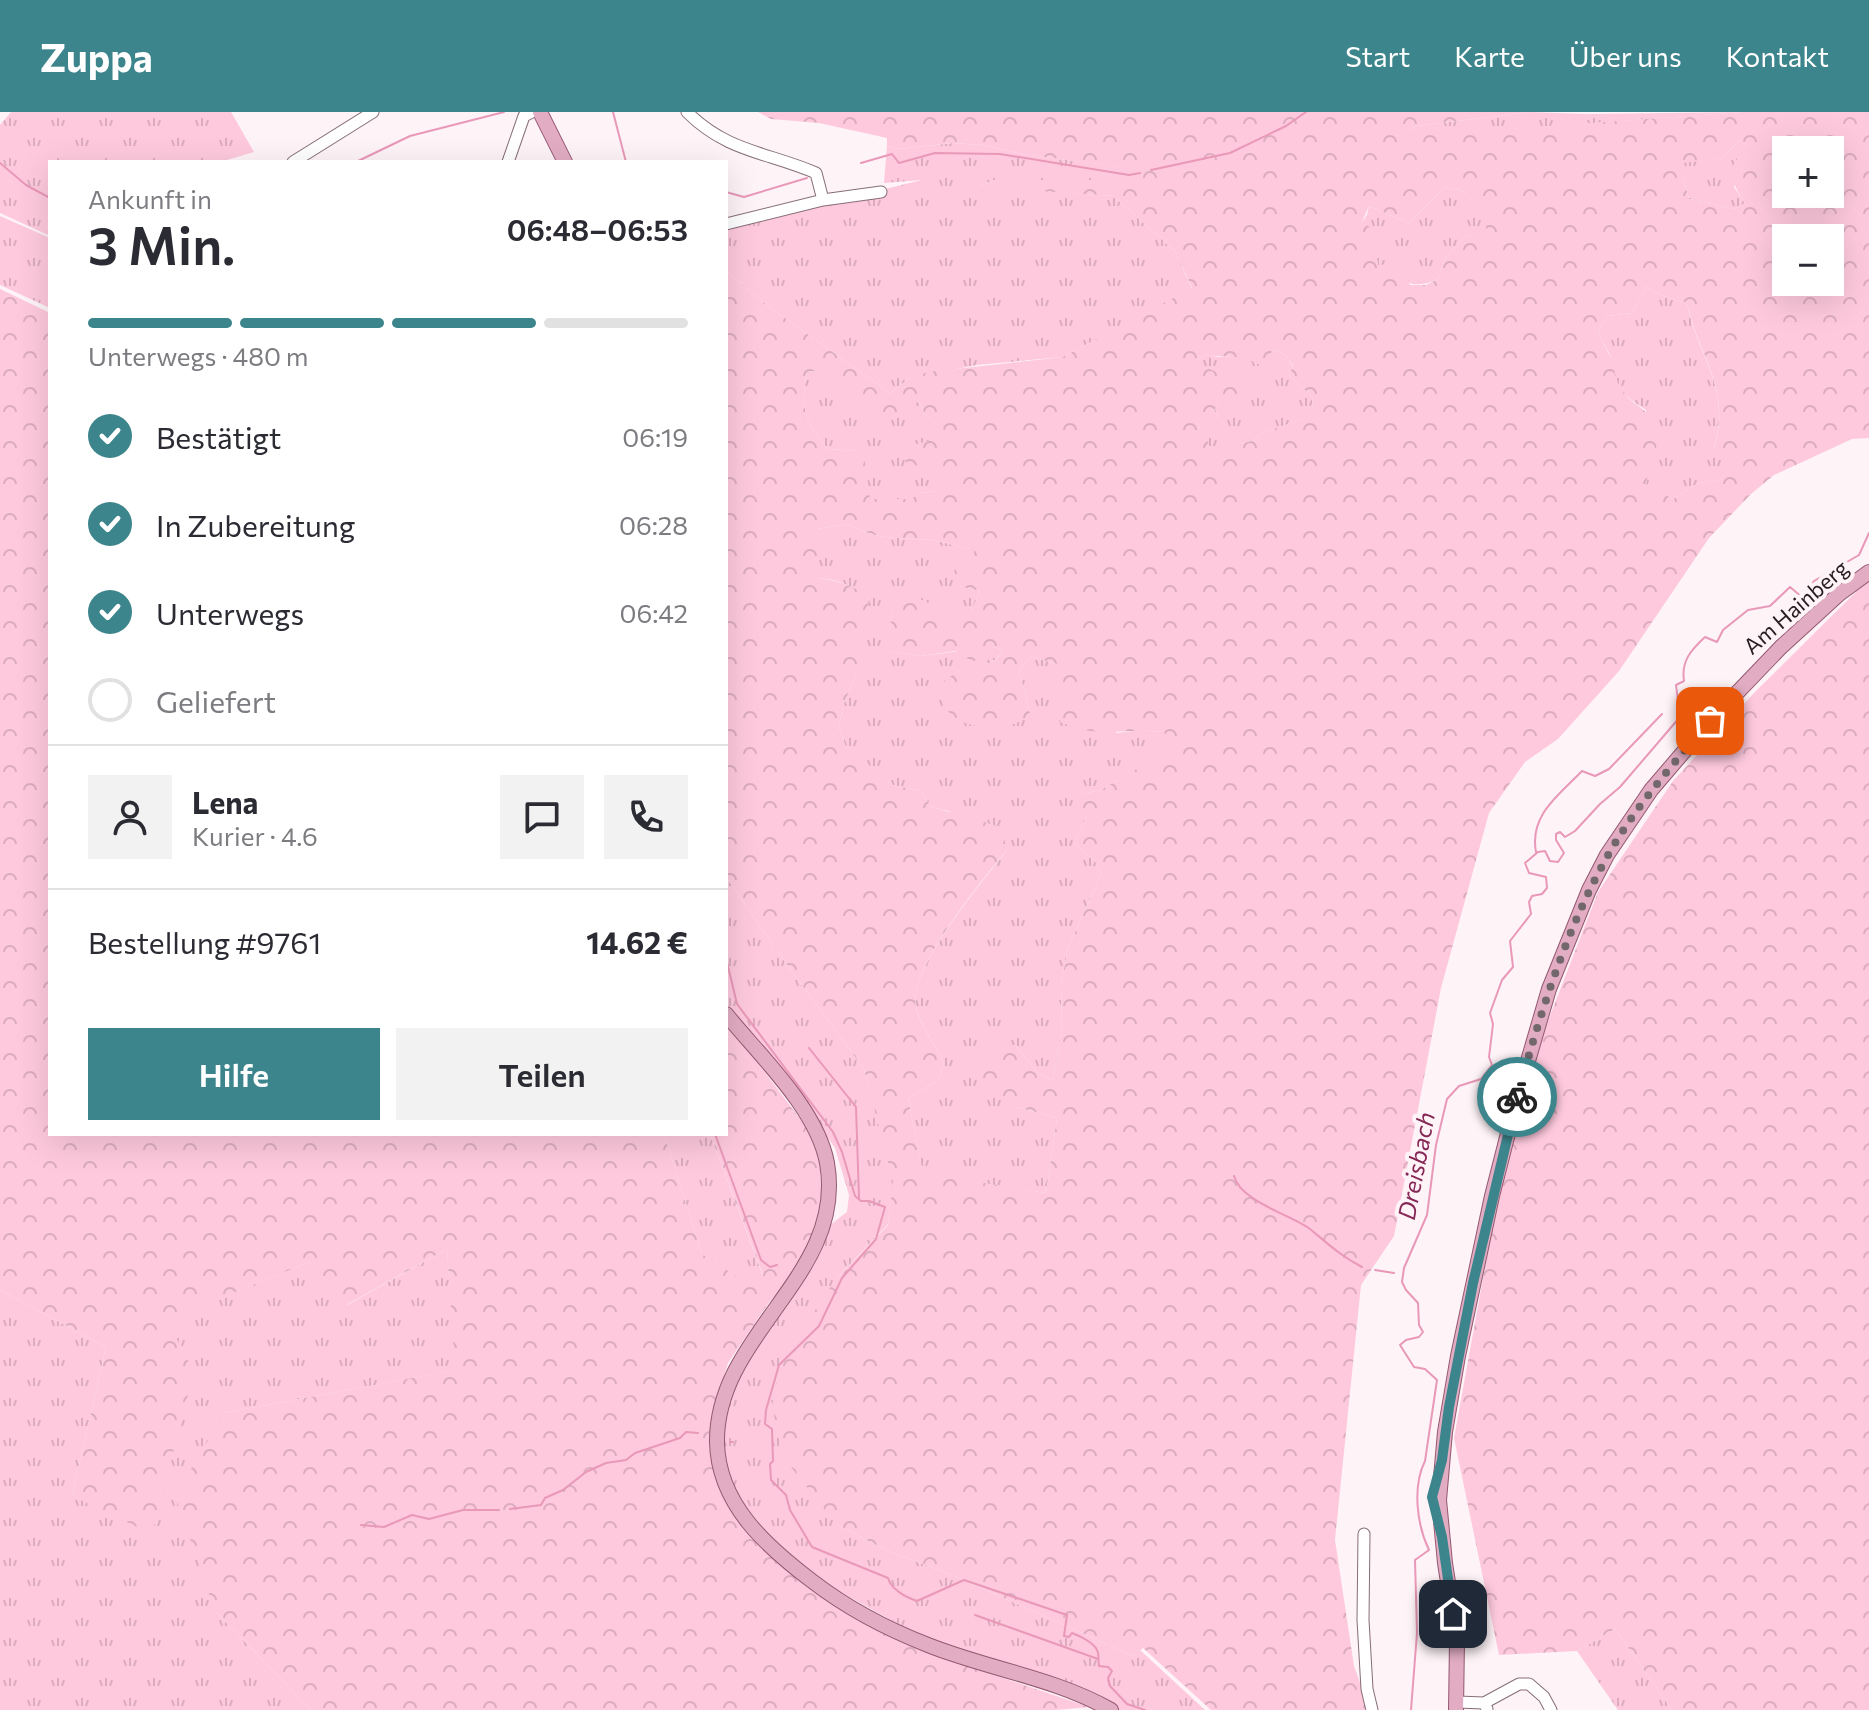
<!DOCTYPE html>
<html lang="de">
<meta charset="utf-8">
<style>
body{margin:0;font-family:Commissioner,sans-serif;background:#f2f2f3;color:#2b2b33;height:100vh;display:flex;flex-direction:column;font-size:30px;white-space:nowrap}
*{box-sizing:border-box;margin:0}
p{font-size:26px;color:#7c7c81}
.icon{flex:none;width:44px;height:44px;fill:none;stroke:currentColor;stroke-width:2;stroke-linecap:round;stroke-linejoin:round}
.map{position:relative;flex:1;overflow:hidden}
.sheet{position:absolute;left:48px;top:48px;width:680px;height:976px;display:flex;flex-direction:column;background:#fff;border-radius:0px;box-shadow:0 8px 32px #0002}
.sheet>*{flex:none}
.controls{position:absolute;left:1772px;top:24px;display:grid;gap:16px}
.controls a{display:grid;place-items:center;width:72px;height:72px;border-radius:0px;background:#fff;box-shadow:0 8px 32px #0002;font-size:40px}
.pin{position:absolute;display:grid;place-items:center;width:68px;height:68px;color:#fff;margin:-34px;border-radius:16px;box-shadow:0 4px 12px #0006}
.courier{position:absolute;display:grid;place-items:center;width:80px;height:80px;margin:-40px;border:6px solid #3d858c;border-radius:50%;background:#fff;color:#222;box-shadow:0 2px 10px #0007}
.head em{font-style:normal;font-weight:600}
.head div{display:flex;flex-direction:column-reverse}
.head{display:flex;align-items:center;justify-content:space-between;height:136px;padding:0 40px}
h1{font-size:52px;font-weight:600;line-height:60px}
.bar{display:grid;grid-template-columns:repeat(4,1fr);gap:12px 8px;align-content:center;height:96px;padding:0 40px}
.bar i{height:10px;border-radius:6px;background:#e1e1e2}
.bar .current{background:#3d858c}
.bar p{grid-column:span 4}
.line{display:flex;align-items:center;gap:20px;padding:0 40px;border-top:2px solid #e1e1e2}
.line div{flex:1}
.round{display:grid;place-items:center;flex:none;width:84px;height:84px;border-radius:0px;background:#f2f2f3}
ol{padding:0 40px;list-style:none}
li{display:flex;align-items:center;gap:24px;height:88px}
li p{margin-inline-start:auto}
li .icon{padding:8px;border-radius:50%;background:#3d858c;color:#fff;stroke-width:4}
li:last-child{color:#7c7c81}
li i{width:44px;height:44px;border:4px solid #e1e1e2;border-radius:50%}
.primary-button{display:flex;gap:16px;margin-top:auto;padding:16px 40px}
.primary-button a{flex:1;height:92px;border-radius:0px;background:#3d858c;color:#fff;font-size:32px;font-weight:600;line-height:92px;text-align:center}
.primary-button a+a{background:#f2f2f3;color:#2b2b33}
header{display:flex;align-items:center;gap:48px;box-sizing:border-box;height:112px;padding:0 40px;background:#3d858c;color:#fff}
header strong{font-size:38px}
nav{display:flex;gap:44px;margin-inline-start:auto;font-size:28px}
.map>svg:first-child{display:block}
.grass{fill:url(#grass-tufts)}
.forest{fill:url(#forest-crowns);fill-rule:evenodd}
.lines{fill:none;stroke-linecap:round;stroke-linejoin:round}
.stream{stroke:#e998b8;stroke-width:2}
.minor-casing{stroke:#866e77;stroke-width:13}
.major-casing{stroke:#945870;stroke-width:16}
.minor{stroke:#fff;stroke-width:11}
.major{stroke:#e2adc3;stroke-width:14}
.done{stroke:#72686c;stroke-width:8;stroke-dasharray:0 14.4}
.route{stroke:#3d858c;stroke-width:10}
.labels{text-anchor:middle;stroke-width:8;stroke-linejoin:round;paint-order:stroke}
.street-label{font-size:22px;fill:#271d21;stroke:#fef3f7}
.water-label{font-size:24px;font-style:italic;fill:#852855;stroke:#fef3f7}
</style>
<header>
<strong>Zuppa</strong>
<nav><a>Start</a><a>Karte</a><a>Über uns</a><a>Kontakt</a></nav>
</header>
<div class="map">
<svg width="1869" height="1598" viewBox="0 0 1869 1598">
<defs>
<pattern id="grass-tufts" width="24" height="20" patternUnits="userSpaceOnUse" patternTransform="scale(2)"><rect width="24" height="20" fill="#fec9dd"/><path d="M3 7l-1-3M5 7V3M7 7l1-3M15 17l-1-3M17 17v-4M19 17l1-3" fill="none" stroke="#daacbd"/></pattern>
<pattern id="forest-crowns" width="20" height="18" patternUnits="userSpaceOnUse" patternTransform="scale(2)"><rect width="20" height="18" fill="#fec9dd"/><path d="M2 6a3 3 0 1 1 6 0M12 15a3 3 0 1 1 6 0" fill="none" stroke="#daacbd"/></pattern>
</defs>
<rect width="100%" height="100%" fill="#fef3f7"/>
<path class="grass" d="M 11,0 L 231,0 L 254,40 L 220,50 L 50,50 L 50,123 L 48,123 L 0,101 L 0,13 Z
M 1529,0 L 1588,2 L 1743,0 L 1392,26 L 1417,14 Z
M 1740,28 L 1747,33 L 1734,75 L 1745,91 L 1735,97 L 1689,87 L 1683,66 L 1683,50 L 1722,46 Z
M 953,31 L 982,33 L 1023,42 L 1121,55 L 1117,68 L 994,68 L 981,74 L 1113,84 L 1175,139 L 1192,177 L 1063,245 L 977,253 L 910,266 L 890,281 L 764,191 L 726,158 L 726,116 L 922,68 L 884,71 L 887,34 L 898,37 Z
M 1445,75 L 1463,79 L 1487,105 L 1486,120 L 1478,126 L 1468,122 L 1446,145 L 1438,167 C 1412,180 1400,167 1378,153 L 1375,138 L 1362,110 L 1367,103 L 1369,94 L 1409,111 Z
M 0,104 L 50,126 L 50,196 L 0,173 Z
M 1646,175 L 1663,184 L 1687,191 C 1698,247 1732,274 1714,336 L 1734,353 C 1716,378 1715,365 1695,373 C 1687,377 1681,384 1673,387 L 1645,372 L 1649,358 L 1646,298 C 1632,289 1617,279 1613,262 C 1611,256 1612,249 1610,243 C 1602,226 1592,222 1608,204 L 1632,201 Z
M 1276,238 L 1286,244 L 1293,255 L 1289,263 L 1312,285 L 1313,294 L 1302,307 L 1294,310 L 1265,320 L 1251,329 L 1205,343 L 1199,317 L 1202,310 L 1218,305 L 1215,297 L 1220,291 L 1206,258 L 1198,248 L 1205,242 L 1218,245 L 1238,244 L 1253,248 Z
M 817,259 L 918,290 L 925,302 L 951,323 L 931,330 L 909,353 L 941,353 L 941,379 L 916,381 L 914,387 L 870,387 L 856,339 L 828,337 C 805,310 800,296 807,260 Z
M 848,412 C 881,430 896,424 930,428 C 945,430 960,435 975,438 L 974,446 L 955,446 L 955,473 L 980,479 L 972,498 L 962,507 L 917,486 L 892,500 L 889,539 L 920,544 L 994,535 L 1003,538 C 995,554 973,557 957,560 L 1030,601 L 1019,558 L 1032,545 L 1057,552 L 1076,591 L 1117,621 L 1141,618 L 1164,620 L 1173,636 L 1101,678 L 1082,682 L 1087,703 L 1074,731 L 1095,749 L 1101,762 L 1068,836 L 1061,873 L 1062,915 L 1053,969 L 1038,961 L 1015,933 L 979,933 L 1017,995 L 1057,1006 L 1046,1081 L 923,1062 L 908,986 L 938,969 L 944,951 C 937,936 920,912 916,896 C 907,857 984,768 1007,738 L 948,699 L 932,695 L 920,679 L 893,673 L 865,651 L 845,633 L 839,615 L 843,594 L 855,566 L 869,485 C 852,474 837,467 817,466 L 817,417 Z
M 726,765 L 792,860 L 864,957 L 894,1069 L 888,1112 L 836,1167 L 837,1413 L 888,1439 L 950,1462 L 1133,1544 L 1140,1538 L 1205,1598 L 1119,1598 L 1099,1585 L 933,1530 L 874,1499 L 822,1469 L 772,1430 L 739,1390 L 723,1350 L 723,1304 L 741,1251 L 812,1154 L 830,1113 L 847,1100 L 849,1083 L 835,1036 L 807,996 L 726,895 Z
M 664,1022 L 710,1022 L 763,1164 L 749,1173 L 702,1142 Z
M 447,1137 L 456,1258 L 224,1301 L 215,1499 L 311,1598 L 0,1598 L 0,1178 L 106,1235 L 72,1384 L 166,1208 L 309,1150 L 347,1193 Z
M 1615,1517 L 1672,1598 L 1618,1598 L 1577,1539 Z"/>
<path class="forest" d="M 758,0 L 1529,0 L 1417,14 L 1395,25 L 1743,0 L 1869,0 L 1869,326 L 1852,327 L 1774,363 L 1751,382 L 1709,426 L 1619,559 L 1558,627 L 1525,650 L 1489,701 L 1441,876 L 1394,1124 L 1361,1173 L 1335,1428 L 1354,1554 L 1370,1598 L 1211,1598 L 1143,1536 L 1133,1544 L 950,1462 L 888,1439 L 837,1413 L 783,1345 L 772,1294 L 781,1249 L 836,1167 L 888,1113 L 893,1069 L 864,957 L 792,860 L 726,765 L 726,158 L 764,191 L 890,281 L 910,266 L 928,260 L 1063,245 L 1192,176 L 1175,139 L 1113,84 L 979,75 L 994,68 L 1116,68 L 1120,55 L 1023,42 L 982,33 L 953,31 L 898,37 L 887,34 L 887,26 L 819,11 L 771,7 ZM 1740,28 L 1747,33 C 1726,55 1729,67 1745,91 L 1735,97 L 1689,87 L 1683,66 L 1683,51 L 1722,46 ZM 1786,38 L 1830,38 L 1830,82 L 1786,82 ZM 1445,75 L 1463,79 L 1486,105 L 1486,120 L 1478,125 L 1468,122 L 1446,145 L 1438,167 L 1426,173 L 1410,173 L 1406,162 L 1391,152 L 1378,153 L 1373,117 L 1362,110 L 1369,94 L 1409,111 ZM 1786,126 L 1830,126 L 1830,170 L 1786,170 ZM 1646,175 L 1663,184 L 1687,191 C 1699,247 1732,274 1714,337 L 1733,353 C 1716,378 1715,365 1695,373 C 1687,377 1681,384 1673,387 L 1646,372 C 1649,356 1660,335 1657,318 C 1653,299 1635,295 1625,282 C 1613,267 1616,257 1609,242 C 1601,225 1593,221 1608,204 L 1632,201 ZM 1276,238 L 1286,244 L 1293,254 L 1289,263 L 1312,285 L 1313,293 L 1299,297 L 1302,307 L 1265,320 L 1251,329 L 1206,342 L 1209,326 L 1199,316 L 1203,310 L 1218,305 L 1215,297 L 1220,291 L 1235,294 L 1246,279 L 1246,271 C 1230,261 1211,263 1198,248 L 1205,242 C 1229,248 1242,239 1265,257 L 1274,250 L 1271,240 ZM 817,259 L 823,270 L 890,305 L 918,290 L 925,302 L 950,323 L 898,337 L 908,353 L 941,354 L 940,379 L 916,381 L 913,387 L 870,387 L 864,342 L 856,339 L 828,337 C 805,310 800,296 807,260 ZM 848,412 C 881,430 896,424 930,428 C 945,430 960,435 974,438 L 974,446 L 955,446 L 954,473 L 980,479 L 972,498 L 962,506 L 917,486 L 899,481 L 892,500 L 888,539 L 920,544 L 956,539 L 973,550 L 993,535 L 1003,538 C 996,554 975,555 961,559 C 954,561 949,566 943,570 L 945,596 C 949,600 954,605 959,608 C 979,619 1016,619 1030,601 L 1019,558 L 1032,545 L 1057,552 L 1051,569 L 1068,578 L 1075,590 L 1061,594 L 1060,610 C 1100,628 1123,615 1164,620 L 1172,636 L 1101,678 L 1082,682 L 1076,689 L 1087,703 L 1074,731 L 1095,749 L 1101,762 L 1068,836 L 1061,873 L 1062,915 L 1053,969 L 1038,961 L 1015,933 L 978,933 L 984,981 L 1017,995 L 1057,1006 L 1046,1081 L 923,1061 L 908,986 L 938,969 L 944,951 C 937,936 919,911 916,896 C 907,858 983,767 1007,738 L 1001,715 L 932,695 L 920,679 L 893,673 L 845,633 L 839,615 L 843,594 L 855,566 L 864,529 L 869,484 C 852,474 837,468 817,466 L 817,417 Z
M 0,177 L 50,201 L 50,1022 L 664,1022 L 702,1142 L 749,1172 L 763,1163 L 710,1022 L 726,1022 L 726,909 L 804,1012 L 819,1042 L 822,1095 L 800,1153 L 768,1192 L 728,1251 L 713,1299 L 713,1340 L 752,1425 L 798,1467 L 847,1501 L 927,1540 L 1089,1595 L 1056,1598 L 311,1598 L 215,1499 L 175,1384 L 224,1301 L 455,1258 L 447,1137 L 346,1193 L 309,1150 L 167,1208 L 194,1260 L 152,1422 L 72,1384 L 106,1235 L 0,1178 Z
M 1869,467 L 1869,1598 L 1672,1598 L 1615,1517 L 1577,1539 L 1499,1543 L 1454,1326 L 1494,1106 L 1539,932 L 1598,780 L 1673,669 L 1755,580 Z"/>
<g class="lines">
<path class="stream" d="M 613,0 L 626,50
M 356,50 L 410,24 L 504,0
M 0,51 L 26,73 L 50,86
M 861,51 L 892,42 L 899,51 L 935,41 L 1000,42 L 1129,63 L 1140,61
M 1151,58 L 1230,41 L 1286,14 L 1306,0
M 726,80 L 744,85 L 807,66
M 1536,740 C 1529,703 1559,683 1582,659 L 1595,664 L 1609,657 L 1662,602
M 726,846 L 737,892 L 833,1020 L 842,1040 L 855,1084 L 861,1089 L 869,1089 L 885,1095 L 876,1127 L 842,1166 L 819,1214 L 779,1253 L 766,1298 L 765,1312 L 772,1317 L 773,1349 L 770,1352 L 771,1368 L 786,1383 L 790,1398 L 812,1435 L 888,1466 C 891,1477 905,1485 917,1489 L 964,1468 L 1067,1503 L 1064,1524 L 1069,1525 L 1072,1521 C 1080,1524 1097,1532 1098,1541 C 1099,1545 1098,1550 1099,1554 L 1108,1555 L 1112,1559 L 1108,1566 L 1110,1574 L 1127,1592 L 1145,1598
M 809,936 L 856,995 L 859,1086
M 715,1022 L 761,1148 L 770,1155 L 777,1153
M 1234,1064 C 1240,1089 1291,1103 1310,1117 C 1327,1131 1342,1145 1362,1155
M 1375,1158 L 1394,1161
M 730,1330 L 733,1330
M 510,1397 L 541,1393 L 545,1386 L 563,1378 L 586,1360 L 606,1351 L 626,1348 L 635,1341 L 680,1326 L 686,1320 L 698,1321
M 361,1413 L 384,1415 L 412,1403 L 429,1407 L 463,1398 L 499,1398
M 975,1503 L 1098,1547
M 1411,1598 L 1417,1521 L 1415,1448 L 1429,1438 C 1417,1413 1412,1375 1425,1349 L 1437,1268 L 1425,1257 L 1414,1255 L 1400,1233 L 1406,1228 L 1419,1225 L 1423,1220 L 1419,1213 L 1418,1191 L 1406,1178 L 1402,1170 L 1404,1156 L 1427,1103 L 1436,1033 L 1447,987 L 1459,974 L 1481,967 L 1492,953 L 1489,945 L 1493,912 L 1490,901 L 1502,868 L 1513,855 L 1510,829 L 1531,802 L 1529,790 L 1532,784 L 1542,782 L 1547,776 L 1546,765 L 1529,761 L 1525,751 L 1538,740 L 1545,739 L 1550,749 L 1558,750 L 1564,741 L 1556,728 L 1556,722 L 1560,720 L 1565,725 L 1575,719 L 1600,692 L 1620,675 L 1680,605 L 1676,573 L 1684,569 C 1681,549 1691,538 1705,525 L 1717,530 L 1723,518 L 1748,498 L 1770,494 L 1790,475 L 1803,486 L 1814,469 L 1859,443 L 1869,421"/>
<g class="minor-casing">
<path id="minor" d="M 687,0 C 727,40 767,40 816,61 L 823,88
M 293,50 L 373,0
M 508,50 L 524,4 L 532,0
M 726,112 L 823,88 L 881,80
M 1364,1422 L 1363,1508 L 1367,1577 L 1372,1598
M 1457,1590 L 1484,1591 L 1487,1597
M 1484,1591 L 1519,1572 L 1529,1572 L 1544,1585 L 1551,1598"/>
</g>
<g class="major-casing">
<path id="major" d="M 540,0 L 565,50
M 726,902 C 760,944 817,997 827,1051 C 847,1163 716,1221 717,1330 C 718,1392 766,1434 812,1469 C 847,1496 887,1517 928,1533 C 988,1557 1055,1566 1111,1598
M 1456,1598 L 1457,1528 L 1445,1451 L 1439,1388 L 1445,1320 L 1458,1244 L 1492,1084 L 1516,990 L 1549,877 L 1589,778 L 1607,743 L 1651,678 L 1710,609 L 1781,535 L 1839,482 L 1869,460"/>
</g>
<use href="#minor" class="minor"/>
<use href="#major" class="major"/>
</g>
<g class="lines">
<path class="done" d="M 1517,985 C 1540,903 1565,820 1607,745 C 1635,695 1673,652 1710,609"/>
<path class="route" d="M 1453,1502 L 1442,1425 L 1432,1385 L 1442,1348 L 1449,1295 L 1473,1171 L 1517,985"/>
</g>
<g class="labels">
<g class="street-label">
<text transform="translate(1796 495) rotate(-41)" y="8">Am Hainberg</text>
</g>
<g class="water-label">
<text transform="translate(1417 1054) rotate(-79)" y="8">Dreisbach</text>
</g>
</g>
</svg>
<div class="controls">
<a>+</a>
<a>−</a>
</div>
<div class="pin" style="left:1710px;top:609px;background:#ea580c"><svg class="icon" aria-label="bag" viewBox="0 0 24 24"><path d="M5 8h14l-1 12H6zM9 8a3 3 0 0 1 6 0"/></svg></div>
<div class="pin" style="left:1453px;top:1502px;background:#1f2937"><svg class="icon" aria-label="home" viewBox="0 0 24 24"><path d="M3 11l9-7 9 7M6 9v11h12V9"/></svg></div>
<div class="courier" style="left:1517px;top:985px"><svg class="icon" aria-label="bike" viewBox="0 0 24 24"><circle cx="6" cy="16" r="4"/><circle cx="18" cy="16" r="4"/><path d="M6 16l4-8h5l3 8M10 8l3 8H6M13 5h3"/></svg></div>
<section class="sheet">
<div class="head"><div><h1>3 Min.</h1><p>Ankunft in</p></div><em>06:48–06:53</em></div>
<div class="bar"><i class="current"></i><i class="current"></i><i class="current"></i><i></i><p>Unterwegs · 480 m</p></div>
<ol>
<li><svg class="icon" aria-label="check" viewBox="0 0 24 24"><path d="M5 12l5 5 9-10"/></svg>Bestätigt<p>06:19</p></li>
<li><svg class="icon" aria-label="check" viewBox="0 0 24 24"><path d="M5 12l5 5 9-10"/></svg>In Zubereitung<p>06:28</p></li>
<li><svg class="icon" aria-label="check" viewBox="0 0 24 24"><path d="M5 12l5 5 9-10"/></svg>Unterwegs<p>06:42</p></li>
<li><i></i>Geliefert</li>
</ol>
<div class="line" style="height:144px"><a class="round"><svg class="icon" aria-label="person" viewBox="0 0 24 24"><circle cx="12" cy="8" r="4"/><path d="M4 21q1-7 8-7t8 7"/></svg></a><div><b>Lena</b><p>Kurier · 4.6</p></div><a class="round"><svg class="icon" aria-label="chat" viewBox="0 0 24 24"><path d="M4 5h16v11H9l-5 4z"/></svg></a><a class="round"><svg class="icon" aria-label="phone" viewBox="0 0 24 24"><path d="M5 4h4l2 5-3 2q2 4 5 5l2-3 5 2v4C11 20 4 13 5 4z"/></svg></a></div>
<div class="line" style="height:104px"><div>Bestellung #9761</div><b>14.62 €</b></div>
<div class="primary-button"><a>Hilfe</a><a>Teilen</a></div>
</section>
</div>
